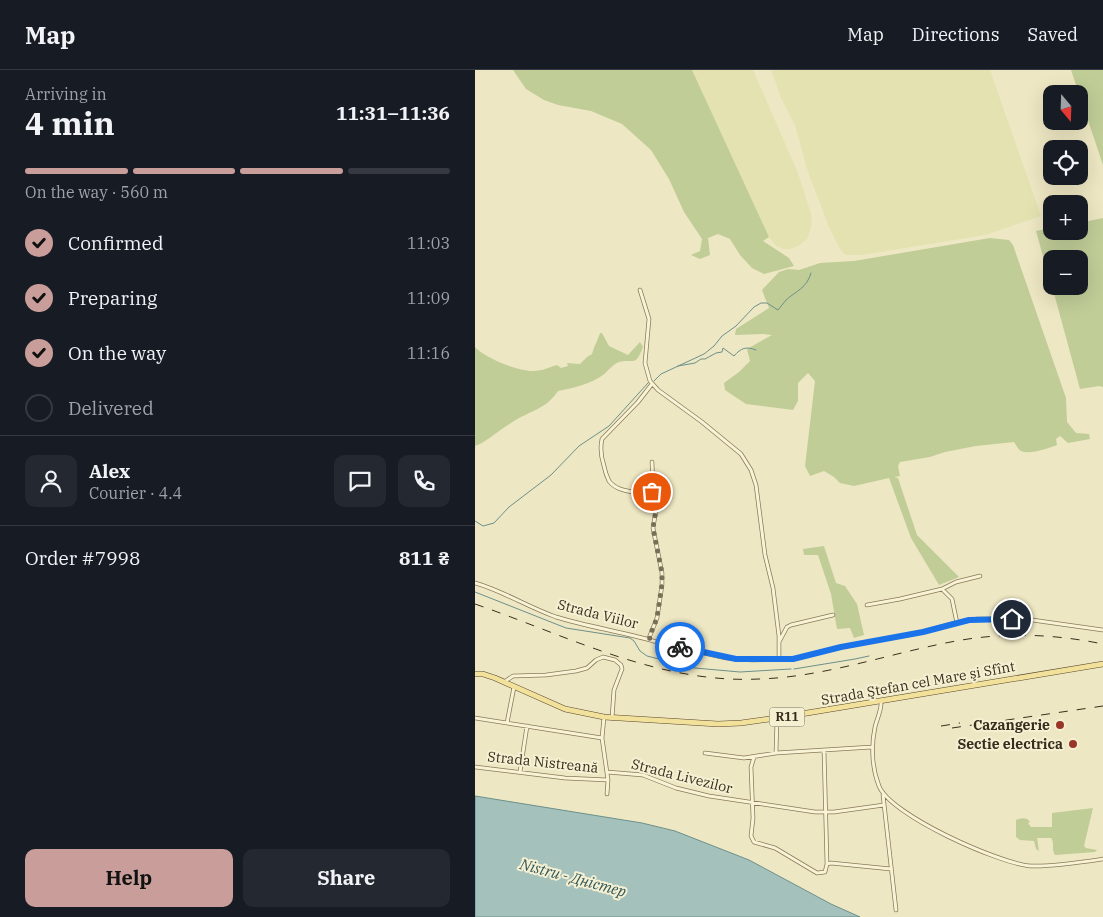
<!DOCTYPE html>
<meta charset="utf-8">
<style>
body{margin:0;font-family:"IBM Plex Serif",serif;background:#242831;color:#f1f3f6;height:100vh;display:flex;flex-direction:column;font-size:19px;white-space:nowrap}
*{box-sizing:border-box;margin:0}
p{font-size:16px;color:#9ea1a6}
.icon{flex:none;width:28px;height:28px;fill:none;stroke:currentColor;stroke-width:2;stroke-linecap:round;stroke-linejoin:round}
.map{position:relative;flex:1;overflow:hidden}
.panel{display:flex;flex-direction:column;background:#171b24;width:475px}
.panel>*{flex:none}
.needle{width:32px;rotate:161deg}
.controls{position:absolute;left:568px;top:15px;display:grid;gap:10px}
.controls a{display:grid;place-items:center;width:45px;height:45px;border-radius:10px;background:#171b24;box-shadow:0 5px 20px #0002;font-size:25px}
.pin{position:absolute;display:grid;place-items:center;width:42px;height:42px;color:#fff;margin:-21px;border:2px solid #fff;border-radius:50%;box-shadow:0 1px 5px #0007}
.courier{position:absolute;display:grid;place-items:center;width:50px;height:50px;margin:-25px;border:4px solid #1a73e8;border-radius:50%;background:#fff;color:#222;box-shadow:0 1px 6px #0007}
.headline em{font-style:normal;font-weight:700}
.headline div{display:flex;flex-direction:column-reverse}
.headline{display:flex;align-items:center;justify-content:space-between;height:85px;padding:0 25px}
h1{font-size:32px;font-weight:700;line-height:38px}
.bar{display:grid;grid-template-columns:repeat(4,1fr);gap:8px 5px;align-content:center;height:60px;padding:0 25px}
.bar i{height:6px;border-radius:4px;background:#363941}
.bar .active{background:#c99e9a}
.bar p{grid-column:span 4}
.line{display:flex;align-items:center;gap:12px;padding:0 25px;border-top:1px solid #363941}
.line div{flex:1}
.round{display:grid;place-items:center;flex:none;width:52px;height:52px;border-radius:10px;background:#242831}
ol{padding:0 25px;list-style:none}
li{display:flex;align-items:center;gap:15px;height:55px}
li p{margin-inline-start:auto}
li .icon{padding:5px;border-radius:50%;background:#c99e9a;color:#111;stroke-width:4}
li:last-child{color:#9ea1a6}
li i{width:28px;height:28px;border:2px solid #363941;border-radius:50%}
.primary-button{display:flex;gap:10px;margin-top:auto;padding:10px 25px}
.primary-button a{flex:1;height:58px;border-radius:10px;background:#c99e9a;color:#111;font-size:20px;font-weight:700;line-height:58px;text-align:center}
.primary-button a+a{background:#242831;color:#f1f3f6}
header{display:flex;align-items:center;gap:30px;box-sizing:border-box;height:70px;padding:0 25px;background:#171b24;border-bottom:1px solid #363941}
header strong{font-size:24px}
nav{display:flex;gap:28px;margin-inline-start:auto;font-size:18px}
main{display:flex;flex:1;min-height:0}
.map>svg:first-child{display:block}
.farmland{fill:#e4e2b0}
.green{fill:#c0cd97}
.water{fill:#a5c1bc;stroke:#6c908b}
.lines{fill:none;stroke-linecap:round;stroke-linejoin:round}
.stream{stroke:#6c908b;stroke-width:1}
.street-casing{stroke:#89795a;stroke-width:4.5}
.primary-casing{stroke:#57462e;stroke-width:6}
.street{stroke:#f9f3d6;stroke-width:3}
.primary{stroke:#f2e19b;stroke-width:5}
.rail{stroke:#392e1e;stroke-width:1;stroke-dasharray:9 9;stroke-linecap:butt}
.done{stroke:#786f58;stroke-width:5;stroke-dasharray:0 9}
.route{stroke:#1a73e8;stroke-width:6}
.poi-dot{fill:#993629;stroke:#f6f0d3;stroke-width:2}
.labels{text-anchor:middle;stroke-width:4;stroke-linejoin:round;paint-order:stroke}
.shield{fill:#f6f0d3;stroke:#726854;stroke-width:1}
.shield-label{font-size:12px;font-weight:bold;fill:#392e1e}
.street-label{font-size:14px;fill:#392e1e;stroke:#f6f0d3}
.poi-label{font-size:14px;font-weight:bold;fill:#392e1e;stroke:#f6f0d3;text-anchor:end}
.water-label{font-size:15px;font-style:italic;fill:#2d5659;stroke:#f6f0d3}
</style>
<header>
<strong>Map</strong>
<nav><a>Map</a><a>Directions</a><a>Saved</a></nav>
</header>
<main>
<section class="panel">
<div class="headline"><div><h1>4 min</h1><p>Arriving in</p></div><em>11:31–11:36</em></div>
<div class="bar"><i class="active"></i><i class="active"></i><i class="active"></i><i></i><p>On the way · 560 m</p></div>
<ol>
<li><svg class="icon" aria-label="check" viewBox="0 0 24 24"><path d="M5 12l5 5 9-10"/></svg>Confirmed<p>11:03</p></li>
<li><svg class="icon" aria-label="check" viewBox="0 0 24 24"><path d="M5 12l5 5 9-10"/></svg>Preparing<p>11:09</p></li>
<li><svg class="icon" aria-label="check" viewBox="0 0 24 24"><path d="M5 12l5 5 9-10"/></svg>On the way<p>11:16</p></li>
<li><i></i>Delivered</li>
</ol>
<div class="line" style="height:90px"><a class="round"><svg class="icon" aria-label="person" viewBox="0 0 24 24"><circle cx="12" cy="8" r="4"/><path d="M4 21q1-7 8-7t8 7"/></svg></a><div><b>Alex</b><p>Courier · 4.4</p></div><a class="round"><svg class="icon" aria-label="chat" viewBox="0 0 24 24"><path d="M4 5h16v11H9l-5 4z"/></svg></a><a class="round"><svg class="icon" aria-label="phone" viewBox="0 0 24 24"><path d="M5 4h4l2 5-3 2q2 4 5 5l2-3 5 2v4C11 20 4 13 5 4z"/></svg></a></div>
<div class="line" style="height:65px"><div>Order #7998</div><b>811 ₴</b></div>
<div class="primary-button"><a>Help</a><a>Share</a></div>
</section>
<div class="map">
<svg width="628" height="847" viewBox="0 0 628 847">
<rect width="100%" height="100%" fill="#eee7c3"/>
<path class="farmland" d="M 217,0 L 278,0 L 323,103 L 337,147 L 336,158 L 332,169 L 323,176 L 316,179 L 308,179 L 301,176 L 294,167 Z
M 296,0 L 515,0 L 566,146 L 510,165 L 387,185 L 370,185 L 365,179 L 354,157 L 332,99 L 320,55 L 307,30 Z"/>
<path class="green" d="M 38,0 L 217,0 L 294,167 L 288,171 L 314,188 L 319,196 L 289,204 L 277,198 L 265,185 L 255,169 L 243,164 L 233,168 L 235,185 L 225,189 L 216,185 L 225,181 L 227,169 L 209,142 L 194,109 L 176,80 L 156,62 L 147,54 L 116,41 L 83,35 L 69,30 L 51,19 Z
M 596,0 L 628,0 L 628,95 Z
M 628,148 L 628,317 L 624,316 L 605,319 L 577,216 L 604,216 L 604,189 L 576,189 L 576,215 L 561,161 L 576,158 L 576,161 L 604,161 L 604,153 Z
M 515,168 L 534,170 L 538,175 L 591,328 L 592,352 L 601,363 L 614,364 L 615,369 L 593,373 L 585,366 L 581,369 L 582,375 C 575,378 554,385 546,381 C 543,379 541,375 539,372 L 501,376 L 470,382 L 455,387 L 425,392 L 423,396 L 425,406 L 419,407 L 423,408 L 442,465 L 484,507 L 464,515 L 436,468 L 414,408 L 379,416 L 365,413 L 359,407 L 349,401 L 335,406 L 330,396 L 340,311 L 333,303 L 323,313 L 323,331 L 318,340 L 271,334 L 250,320 L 249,313 L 264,302 L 275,291 L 272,279 L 297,265 L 288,264 L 260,265 L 261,259 L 294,238 L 287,220 L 304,202 L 313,199 L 324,200 L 345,193 L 379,191 Z
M 125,263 L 127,263 L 134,276 L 153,285 L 165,272 L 168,277 C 160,298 159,288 144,292 C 138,294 133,301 128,305 C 115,314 99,318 83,321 C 71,339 57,340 39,351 C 28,358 18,366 7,373 L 0,376 L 0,277 C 10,288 44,302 59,301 C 67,301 75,297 82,295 L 86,298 L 93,296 L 92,293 L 105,294 L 112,287 L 117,284 C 119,276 123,270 125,263 Z
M 349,476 L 361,513 L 370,516 L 382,534 L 389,565 L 379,568 L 375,558 L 362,559 L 356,524 L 343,485 L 329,485 L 328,479 Z
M 618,738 L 609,776 L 611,778 L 622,780 L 620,782 L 580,785 C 576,780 580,772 576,768 L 562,768 L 564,781 L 561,779 L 559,771 L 545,770 L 541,767 L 541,750 C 546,748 552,747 555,752 L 553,753 L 556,757 L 577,757 L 577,743 Z"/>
<path class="water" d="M 0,726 L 167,753 L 200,761 L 274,790 L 356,834 L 385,847 L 0,847 Z"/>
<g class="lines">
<path class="stream" d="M 203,296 L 220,293 L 226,289 L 230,289 L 241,283 L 247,282 L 248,278 L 259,286 C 266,278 271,276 281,280
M 179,311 L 186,304 L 229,284 L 239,276 L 247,266 L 261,256 L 279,237 L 286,233 L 292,233 L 303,240 C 306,237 308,233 311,230 C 321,221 332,218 336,203
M 0,451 L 8,456 L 19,453 L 34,437 L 76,405 L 104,376 L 134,356 L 173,313
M 0,522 L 91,558 L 155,568 L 159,571 L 165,581 L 172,586 L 220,598 L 265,602 L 316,599
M 319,599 L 380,589 L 394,586"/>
<g class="street-casing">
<path id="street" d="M 165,220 L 174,249 L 170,293 L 175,311 L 183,320 L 227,352 L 266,384 L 276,400 L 281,415 L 290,485 L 298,518 L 304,566 L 304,589
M 175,426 L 178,417 L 177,392
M 0,513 C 28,521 53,537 81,547 C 116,558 152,562 185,573 L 251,588 L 277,590 L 318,589 L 366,577 L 448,562 L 476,554 L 502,549 L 550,549 L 628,560
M 467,519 L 481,512 L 505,506
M 392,535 L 425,529 L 467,519 L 477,529 L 482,553
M 174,568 L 182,548 L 187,515 L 187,503 L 178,458 L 182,434 C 172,417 146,427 134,411 C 132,407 130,401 129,396 C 126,387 125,378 127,369 L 163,332 L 177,314
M 304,572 L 312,557 L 316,555 L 358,545
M 29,612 L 38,606 L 71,605 L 101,601 L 112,598 L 121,590 L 128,587 L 140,590 L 146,595 L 147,599 L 139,620 L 137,648
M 406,631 C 407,640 402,648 400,657 C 396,676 397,698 404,716 C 415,745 525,794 556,796 C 575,797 608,792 628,789
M 129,647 L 127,668 L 133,710 L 132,724
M 0,648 L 127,668
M 32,653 L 39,617
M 349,680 L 352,794
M 230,683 L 269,688 L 301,683 L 397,677
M 301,683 L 302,648
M 279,687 L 276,697 L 278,748 L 276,766 L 279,772 L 300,778 L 342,803 L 350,802 L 352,794 L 356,793 L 416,799
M 0,697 L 90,708 L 133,710
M 45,702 L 52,656
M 132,702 L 168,705 L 201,718 L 234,726 L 340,742 L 359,742 L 409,735
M 408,725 L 421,840"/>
</g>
<g class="primary-casing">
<path id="primary" d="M 0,604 L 8,604 L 20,608 L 90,639 L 129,647 L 243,654 L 266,653 L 302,648 L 628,594"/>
</g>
<use href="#street" class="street"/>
<use href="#primary" class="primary"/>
<path class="rail" d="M 0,534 C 93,566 184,614 284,609 C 351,607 415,583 481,571 C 530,562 579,564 628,574
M 466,656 L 485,653
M 477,658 L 628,636"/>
</g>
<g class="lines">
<path class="done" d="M 177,422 L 175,426 L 182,434 L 178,458 L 187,503 L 187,514 L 182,548 L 174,568 L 185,573 L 205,577"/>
<path class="route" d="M 205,577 L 261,589 L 318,589 L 366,577 L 448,562 L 494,550 L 537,549"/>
</g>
<g class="poi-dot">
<circle cx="585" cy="655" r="5"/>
<circle cx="598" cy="674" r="5"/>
</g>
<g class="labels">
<rect class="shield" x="294.5" y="637.5" width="35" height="19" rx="4"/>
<g class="shield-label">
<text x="312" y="651">R11</text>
</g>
<g class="street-label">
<text transform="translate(123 544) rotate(14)" y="5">Strada Viilor</text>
<text transform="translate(443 613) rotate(-10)" y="5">Strada Ştefan cel Mare şi Sfînt</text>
<text transform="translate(68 692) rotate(6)" y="5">Strada Nistreană</text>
<text transform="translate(207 706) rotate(14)" y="5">Strada Livezilor</text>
</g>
<g class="poi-label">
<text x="575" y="660">Cazangerie</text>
<text x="588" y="679">Sectie electrica</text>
</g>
<g class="water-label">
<text transform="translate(98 808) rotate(15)" y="5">Nistru - Дністер</text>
</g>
</g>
</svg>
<div class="controls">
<a><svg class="needle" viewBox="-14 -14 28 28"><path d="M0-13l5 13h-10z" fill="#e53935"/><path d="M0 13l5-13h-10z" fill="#9ea1a6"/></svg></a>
<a><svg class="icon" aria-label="locate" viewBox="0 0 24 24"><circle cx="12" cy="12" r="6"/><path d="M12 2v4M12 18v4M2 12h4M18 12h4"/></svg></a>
<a>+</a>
<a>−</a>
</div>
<div class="pin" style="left:177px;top:422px;background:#ea580c"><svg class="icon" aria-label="bag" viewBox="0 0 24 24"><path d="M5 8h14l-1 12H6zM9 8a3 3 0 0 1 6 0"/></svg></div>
<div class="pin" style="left:537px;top:549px;background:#1f2937"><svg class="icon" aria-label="home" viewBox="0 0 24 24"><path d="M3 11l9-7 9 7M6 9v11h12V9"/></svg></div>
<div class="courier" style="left:205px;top:577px"><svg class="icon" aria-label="bike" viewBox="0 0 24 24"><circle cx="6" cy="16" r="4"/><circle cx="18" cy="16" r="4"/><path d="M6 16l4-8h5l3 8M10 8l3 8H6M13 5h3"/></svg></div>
</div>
</main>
